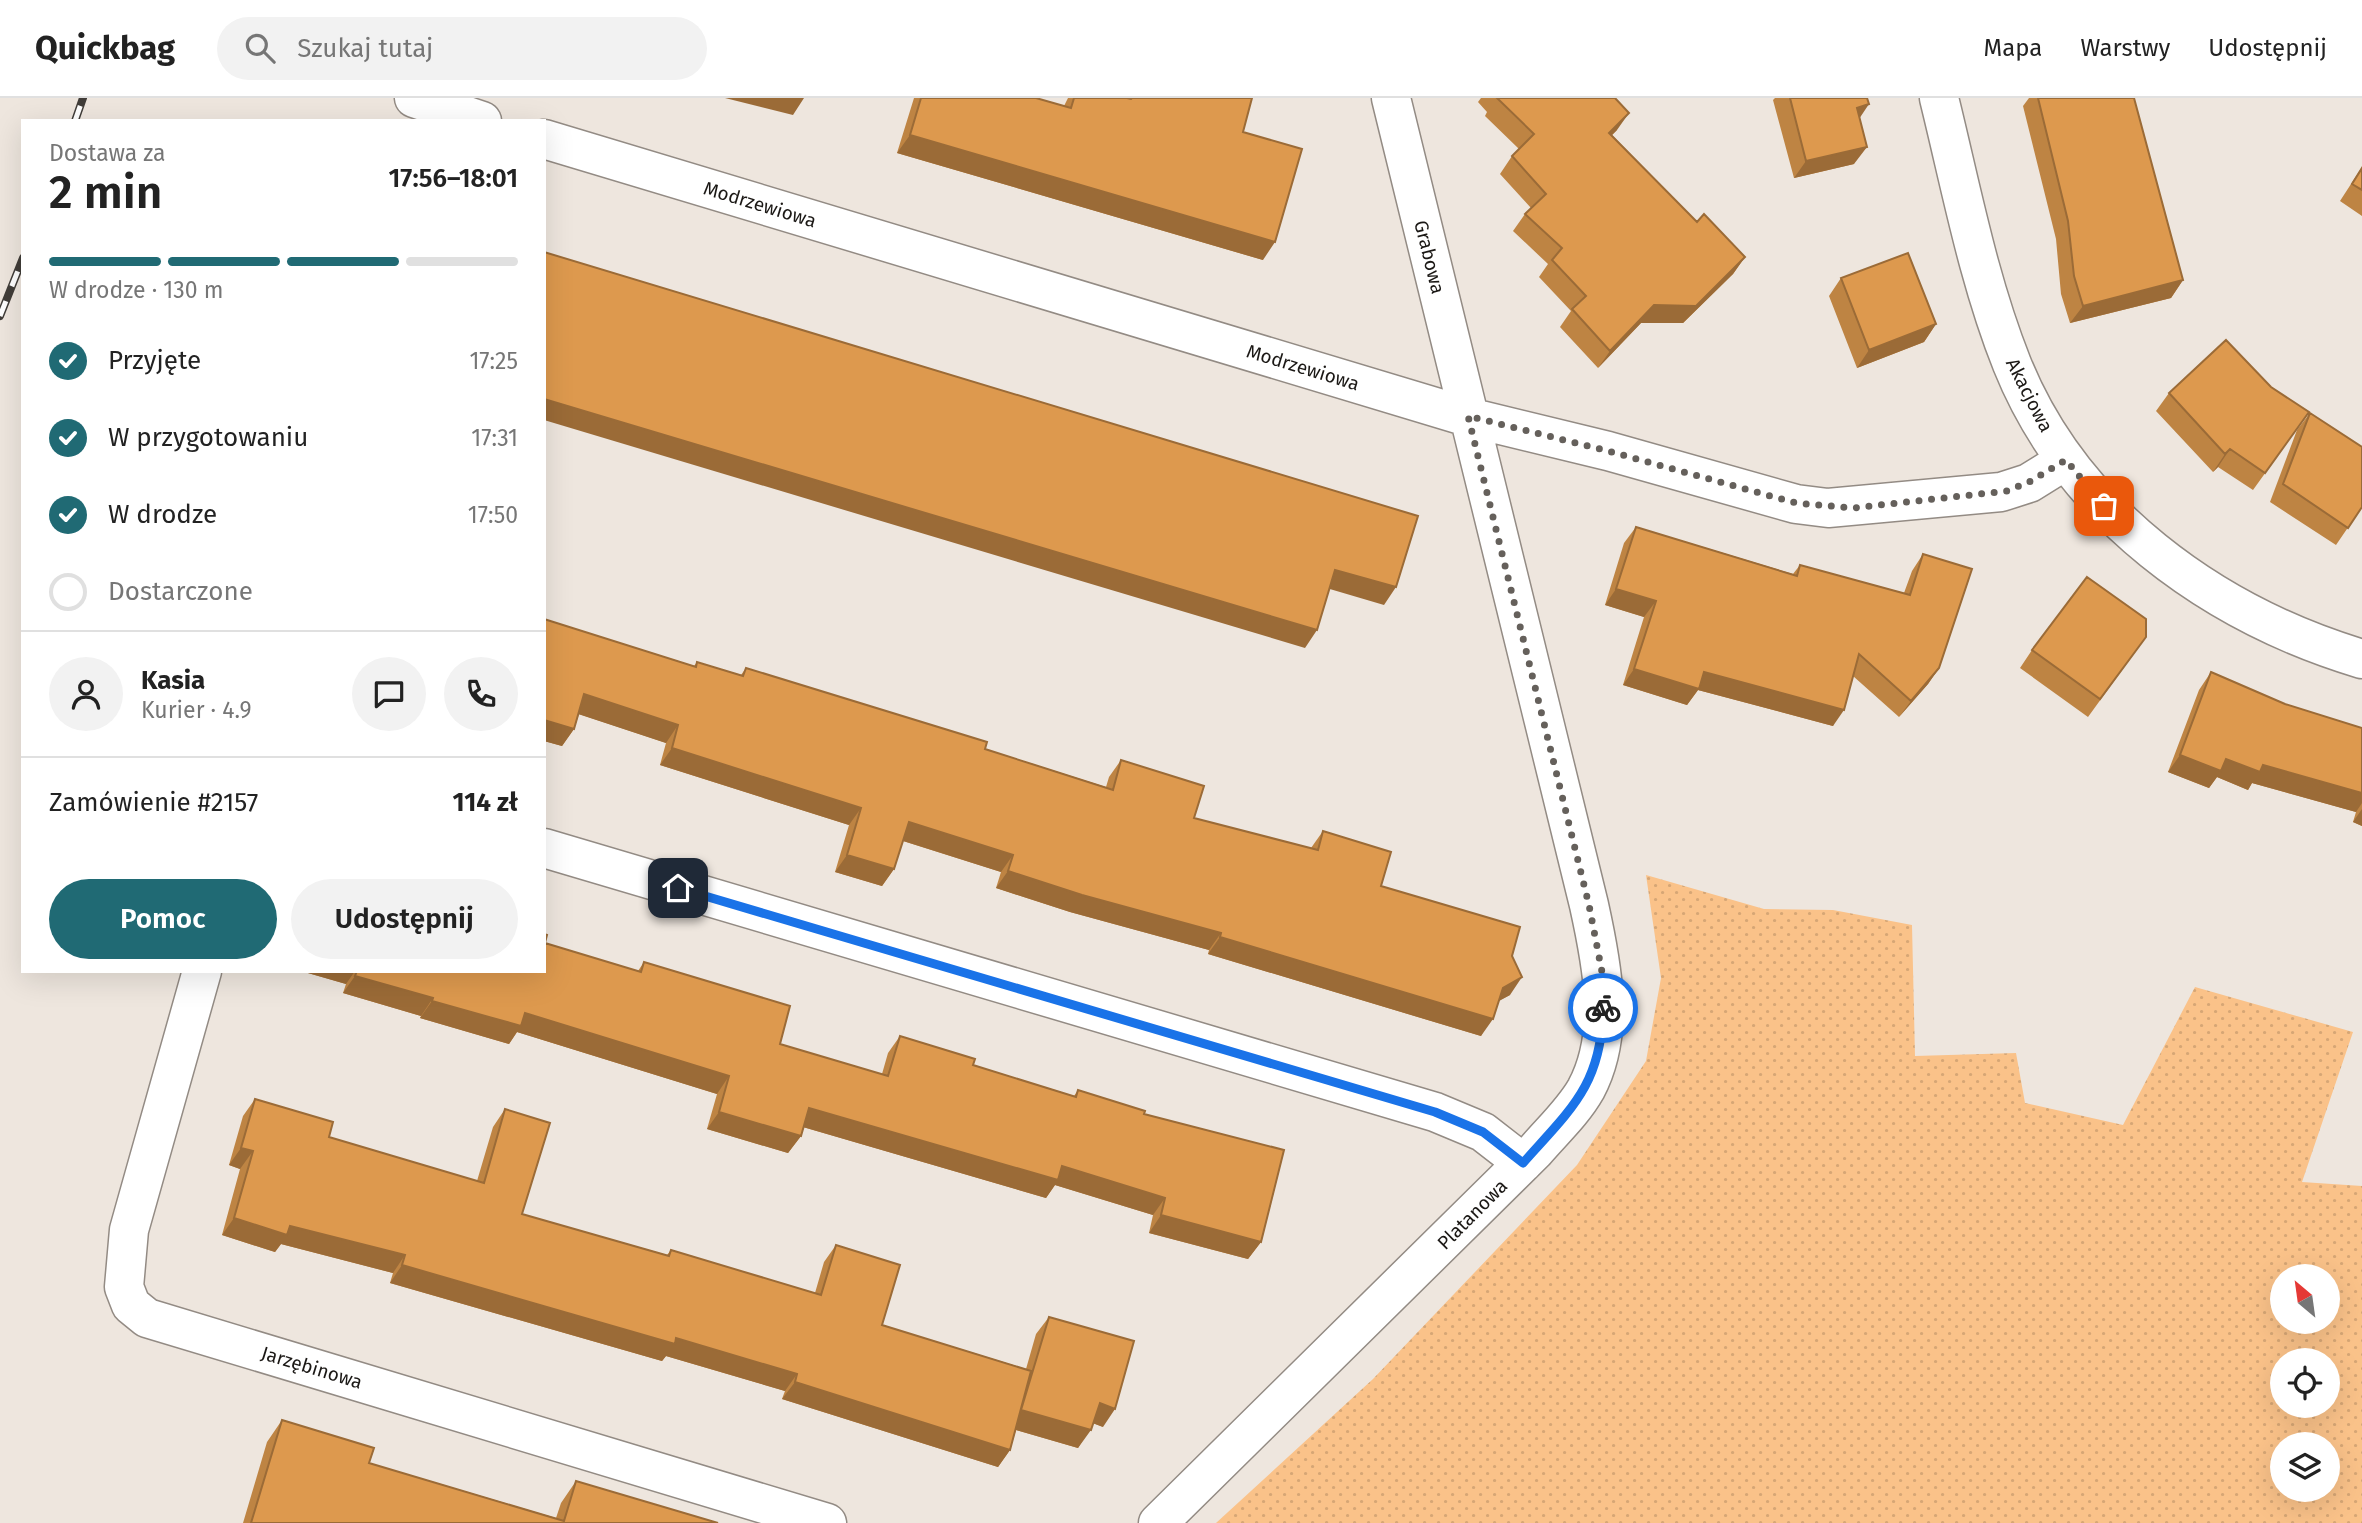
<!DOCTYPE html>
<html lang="pl">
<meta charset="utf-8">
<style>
body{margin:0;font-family:"Fira Sans",sans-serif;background:#f2f2f2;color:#222;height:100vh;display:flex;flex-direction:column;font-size:26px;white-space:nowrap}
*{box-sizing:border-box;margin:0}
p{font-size:23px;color:#767676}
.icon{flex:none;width:38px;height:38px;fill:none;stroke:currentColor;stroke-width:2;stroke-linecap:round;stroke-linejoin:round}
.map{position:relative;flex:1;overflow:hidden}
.sheet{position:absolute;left:21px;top:21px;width:525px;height:854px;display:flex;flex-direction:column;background:#fff;border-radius:0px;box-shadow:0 7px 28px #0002}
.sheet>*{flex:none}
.needle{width:46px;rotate:331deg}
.controls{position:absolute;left:2270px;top:1166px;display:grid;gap:14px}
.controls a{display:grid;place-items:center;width:70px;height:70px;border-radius:50%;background:#fff;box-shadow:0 7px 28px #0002;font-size:35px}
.pin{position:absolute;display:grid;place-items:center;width:60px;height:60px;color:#fff;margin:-30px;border-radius:14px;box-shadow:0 4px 10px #0006}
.courier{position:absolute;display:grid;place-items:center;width:70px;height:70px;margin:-35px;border:5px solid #1a73e8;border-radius:50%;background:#fff;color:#222;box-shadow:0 2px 9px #0007}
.headline em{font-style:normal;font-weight:600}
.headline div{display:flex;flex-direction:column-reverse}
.headline{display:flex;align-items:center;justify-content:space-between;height:119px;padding:0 28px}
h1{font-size:46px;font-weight:600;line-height:52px}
.bar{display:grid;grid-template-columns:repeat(4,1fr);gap:10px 7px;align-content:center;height:84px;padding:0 28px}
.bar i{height:9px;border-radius:5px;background:#e0e0e0}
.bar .selected{background:#206a74}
.bar p{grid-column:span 4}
.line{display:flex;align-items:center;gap:18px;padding:0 28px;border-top:2px solid #e0e0e0}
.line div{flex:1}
.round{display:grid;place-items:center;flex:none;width:74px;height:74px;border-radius:37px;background:#f2f2f2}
ol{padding:0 28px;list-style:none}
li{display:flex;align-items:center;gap:21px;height:77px}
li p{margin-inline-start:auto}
li .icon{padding:7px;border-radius:50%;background:#206a74;color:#fff;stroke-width:4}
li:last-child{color:#767676}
li i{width:38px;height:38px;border:4px solid #e0e0e0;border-radius:50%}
.action{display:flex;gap:14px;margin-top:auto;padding:14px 28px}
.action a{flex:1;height:80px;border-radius:42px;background:#206a74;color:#fff;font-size:28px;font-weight:600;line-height:80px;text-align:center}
.action a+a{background:#f2f2f2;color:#222}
header{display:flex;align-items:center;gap:42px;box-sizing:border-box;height:98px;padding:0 35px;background:#fff;border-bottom:2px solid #e0e0e0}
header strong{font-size:33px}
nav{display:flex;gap:38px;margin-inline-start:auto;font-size:24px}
.search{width:490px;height:63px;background:#f2f2f2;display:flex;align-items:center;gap:18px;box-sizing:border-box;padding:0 24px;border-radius:38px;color:#767676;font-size:26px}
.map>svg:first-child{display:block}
.green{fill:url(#green-dots);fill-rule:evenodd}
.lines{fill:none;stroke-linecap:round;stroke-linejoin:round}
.minor-casing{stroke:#938b84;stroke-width:41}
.minor{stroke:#fff;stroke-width:38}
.rail-casing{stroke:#413d39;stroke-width:8}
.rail{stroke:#fff;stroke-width:5;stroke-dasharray:16;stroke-linecap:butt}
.wall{fill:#be8443}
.shaded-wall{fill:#9b6b37}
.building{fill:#dd994e;stroke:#9b6b37;stroke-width:2}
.done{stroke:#65605b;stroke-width:7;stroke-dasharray:0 12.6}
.route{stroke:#1a73e8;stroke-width:9}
.labels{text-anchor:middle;stroke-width:6;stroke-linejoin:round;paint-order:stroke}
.street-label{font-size:19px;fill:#1b1815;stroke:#fff}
</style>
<header>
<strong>Quickbag</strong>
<div class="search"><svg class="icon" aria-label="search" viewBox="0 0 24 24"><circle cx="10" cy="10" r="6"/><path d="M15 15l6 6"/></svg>Szukaj tutaj</div>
<nav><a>Mapa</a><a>Warstwy</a><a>Udostępnij</a></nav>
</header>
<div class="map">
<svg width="2362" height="1425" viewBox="0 0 2362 1425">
<defs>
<pattern id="green-dots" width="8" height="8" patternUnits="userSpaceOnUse" patternTransform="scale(1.75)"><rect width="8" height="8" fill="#fac289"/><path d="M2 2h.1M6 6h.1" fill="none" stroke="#d6a675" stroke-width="1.8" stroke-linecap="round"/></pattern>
</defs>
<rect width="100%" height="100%" fill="#eee6de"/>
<path class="green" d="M 1646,777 L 1764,811 L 1833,812 L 1912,827 L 1915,958 L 2016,955 L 2025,1005 L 2123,1027 L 2195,889 L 2353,934 L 2302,1084 L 2362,1088 L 2362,1425 L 1216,1425 L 1373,1281 L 1577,1067 L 1646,963 L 1661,880 ZM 2282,1178 L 2328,1178 L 2328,1223 L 2282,1223 ZM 2282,1262 L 2328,1262 L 2328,1307 L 2282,1307 ZM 2282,1346 L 2328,1346 L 2328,1391 L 2282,1391 Z"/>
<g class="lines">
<g class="minor-casing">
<path id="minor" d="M 414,0 L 482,23
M 1939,0 C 1961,89 1978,181 2012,266 C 2072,415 2212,516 2362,561
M 544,41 L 1468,319 L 1608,353 L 1796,406 L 1828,410 L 2001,394 L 2029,385 L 2066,362
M 544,750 L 1435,1014 L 1483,1034 L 1523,1065
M 202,873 L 129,1132 L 124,1189 L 131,1207 L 147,1220 L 827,1425
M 1158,1425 L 1535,1053 C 1552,1033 1573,1014 1586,991 C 1616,935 1602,866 1589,807 L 1391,0"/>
</g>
<use href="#minor" class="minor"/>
<g class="rail-casing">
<path id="rail" d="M 75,23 L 83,0
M 0,218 L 23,160"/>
</g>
<use href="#rail" class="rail"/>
</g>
<path class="wall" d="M 914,0 L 1036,0 L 1064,8 L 1068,0 L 1252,0 L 1243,34 L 1263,162 L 897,55 Z
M 1481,0 L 1615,0 L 1617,32 L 1612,37 L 1697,124 L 1745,159 L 1733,176 L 1683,225 L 1641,225 L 1598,270 L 1560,229 L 1571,213 L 1539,179 L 1548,166 L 1513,133 L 1525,116 L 1531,110 L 1500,76 L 1512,58 L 1519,51 L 1485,18 L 1487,14 L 1478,4 Z
M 1775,0 L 1867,0 L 1859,20 L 1854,66 L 1794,80 L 1773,2 Z
M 2029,0 L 2134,0 L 2183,182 L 2171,200 L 2070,225 L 2061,196 L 2056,141 L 2023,8 Z
M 2362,69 L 2362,118 L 2340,103 Z
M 1841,180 L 1936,226 L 1924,244 L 1857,270 L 1829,198 Z
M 2271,289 L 2309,314 L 2253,392 L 2218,369 L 2213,374 L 2156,313 L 2169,295 Z
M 2310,315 L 2362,409 L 2336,447 L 2270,404 L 2297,332 Z
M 1636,429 L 1793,476 L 1800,467 L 1904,495 L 1912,473 L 1923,456 L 1939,570 L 1928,586 L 1899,619 L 1853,578 L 1833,628 L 1698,592 L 1687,607 L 1623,587 L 1644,519 L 1605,507 L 1624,445 Z
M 544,521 L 694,568 L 697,564 L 741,577 L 746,570 L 985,651 L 1106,689 L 1109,679 L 1121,662 L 1194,720 L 1311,750 L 1323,733 L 1381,788 L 1512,858 L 1510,897 L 1498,903 L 1481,938 L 1208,856 L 1209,852 L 1070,814 L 996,790 L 1001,774 L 903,743 L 894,771 L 882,788 L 835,774 L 849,727 L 660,667 L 666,645 L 579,616 L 574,631 L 562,648 L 544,643 Z
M 2146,539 L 2088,619 L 2020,570 L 2032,552 Z
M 2211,574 L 2285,606 L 2362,630 L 2362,728 L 2353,724 L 2356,714 L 2252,685 L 2248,692 L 2217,679 L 2209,690 L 2168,674 L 2199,592 Z
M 545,845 L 638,873 L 644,864 L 780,946 L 882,976 L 888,955 L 900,938 L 973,967 L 1074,998 L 1078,992 L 1144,1016 L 1261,1144 L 1248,1161 L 1149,1135 L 1153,1117 L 1055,1087 L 1046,1100 L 803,1029 L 801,1038 L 788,1055 L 707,1031 L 717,996 L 517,934 L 509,946 L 420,920 L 421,918 L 343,895 L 346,886 L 301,873 L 544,873 Z
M 255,1001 L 329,1039 L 477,1083 L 493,1029 L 505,1011 L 522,1116 L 667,1157 L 671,1152 L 815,1195 L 824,1164 L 836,1147 L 882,1227 L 1026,1271 L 1036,1236 L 1049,1219 L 1103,1329 L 1093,1325 L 1078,1350 L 1016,1332 L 1010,1352 L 998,1369 L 782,1301 L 785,1293 L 666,1258 L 662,1263 L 390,1185 L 393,1175 L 281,1146 L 275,1154 L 222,1137 L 240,1071 L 229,1067 L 243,1018 Z
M 282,1322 L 369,1365 L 556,1420 L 561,1405 L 576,1383 L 718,1425 L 243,1425 L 267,1344 Z"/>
<path class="shaded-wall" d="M 725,0 L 804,0 L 793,17 Z
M 1869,6 L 1857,24 L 1857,10 Z
M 1629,15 L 1617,32 L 1597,52 L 1609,35 Z
M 910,37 L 1275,144 L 1263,162 L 897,55 Z
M 1867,49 L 1854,66 L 1794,80 L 1806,63 Z
M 1745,159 L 1733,176 L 1683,225 L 1641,225 L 1598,270 L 1610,253 L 1654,207 Z
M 2183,182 L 2171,200 L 2070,225 L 2083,208 Z
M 1936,226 L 1924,244 L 1857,270 L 1869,252 Z
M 544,301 L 1317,532 L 1305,550 L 544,322 Z
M 2230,351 L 2218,369 L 2213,374 L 2225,356 Z
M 1335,472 L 1396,489 L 1384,507 L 1323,489 Z
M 1616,491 L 1656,503 L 1644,519 L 1605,507 Z
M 1939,570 L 1928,586 L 1899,619 L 1911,603 Z
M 1634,571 L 1704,574 L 1844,612 L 1833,628 L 1698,592 L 1687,607 L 1623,587 Z
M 584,596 L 678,627 L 666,645 L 572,614 Z
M 544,622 L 574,631 L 562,648 L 544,643 Z
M 672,650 L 861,710 L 849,727 L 660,667 Z
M 2180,657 L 2226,661 L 2263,667 L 2362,695 L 2362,705 L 2356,714 L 2252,685 L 2248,692 L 2217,679 L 2209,690 L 2168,674 Z
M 2362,711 L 2362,728 L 2353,724 Z
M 909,724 L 1013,757 L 1001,774 L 897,741 Z
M 847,757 L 894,771 L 882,788 L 835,774 Z
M 1008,773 L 1221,835 L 1209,852 L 1070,814 L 996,790 Z
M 1220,839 L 1493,921 L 1481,938 L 1208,856 Z
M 301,873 L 355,873 L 346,886 Z
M 355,878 L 433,900 L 421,918 L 343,895 Z
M 1522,879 L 1510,897 L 1490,908 L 1503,890 Z
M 432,903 L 525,915 L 729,978 L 717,996 L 517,934 L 509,946 L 420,920 Z
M 809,1010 L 1062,1068 L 1165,1100 L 1153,1117 L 1055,1087 L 1046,1100 L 796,1027 Z
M 719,1014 L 801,1038 L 788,1055 L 707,1031 Z
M 241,1050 L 253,1053 L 240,1071 L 229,1067 Z
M 1161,1117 L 1261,1144 L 1248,1161 L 1149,1135 Z
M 234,1120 L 290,1128 L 405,1157 L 393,1175 L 281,1146 L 275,1154 L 222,1137 Z
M 402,1167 L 676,1240 L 797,1276 L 785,1293 L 666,1258 L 662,1263 L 390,1185 Z
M 795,1284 L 1010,1352 L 998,1369 L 782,1301 Z
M 1100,1305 L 1115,1311 L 1103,1329 L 1087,1323 Z
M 1021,1312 L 1091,1332 L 1078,1350 L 1009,1330 Z"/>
<path class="building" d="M 921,0 L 1036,0 L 1071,10 L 1074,0 L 1127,0 L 1131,1 L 1132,0 L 1252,0 L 1243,34 L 1302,51 L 1275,144 L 910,37 Z
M 1497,0 L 1615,0 L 1629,15 L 1609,35 L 1697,124 L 1704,116 L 1745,159 L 1696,208 L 1654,207 L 1610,253 L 1572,211 L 1586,198 L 1552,162 L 1562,150 L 1525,116 L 1546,96 L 1512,58 L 1534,36 Z
M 1790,0 L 1867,0 L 1869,6 L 1857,10 L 1867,49 L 1806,63 Z
M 2038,0 L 2134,0 L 2183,182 L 2083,208 L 2074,178 L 2068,123 Z
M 2362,70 L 2362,92 L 2352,86 Z
M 544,154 L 1418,418 L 1396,489 L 1335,472 L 1317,532 L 544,301 Z
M 1908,155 L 1936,226 L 1869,252 L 1841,180 Z
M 2226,242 L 2271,289 L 2309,314 L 2265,375 L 2230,351 L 2225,356 L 2169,295 Z
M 2310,315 L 2362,349 L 2362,409 L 2348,430 L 2283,386 Z
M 1636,429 L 1797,478 L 1800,467 L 1910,497 L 1923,456 L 1972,471 L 1939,570 L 1911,603 L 1859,556 L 1844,612 L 1704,574 L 1699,591 L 1634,571 L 1656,503 L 1616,491 Z
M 2087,479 L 2146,521 L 2146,539 L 2100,601 L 2032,552 Z
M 544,521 L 696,569 L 697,564 L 743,578 L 746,570 L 987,644 L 985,651 L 1113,692 L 1121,662 L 1204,688 L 1194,720 L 1318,752 L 1323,733 L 1391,754 L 1381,788 L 1520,829 L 1512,858 L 1522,879 L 1503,890 L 1493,921 L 1220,839 L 1221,835 L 1082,797 L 1008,773 L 1013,757 L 909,724 L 894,771 L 847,757 L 861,710 L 672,650 L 678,627 L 584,596 L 574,631 L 544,622 Z
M 2211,574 L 2285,606 L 2362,630 L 2362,695 L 2263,667 L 2260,674 L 2226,661 L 2221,673 L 2180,657 Z
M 544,836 L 547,837 L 545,845 L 641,874 L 644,864 L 790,908 L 780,946 L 888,978 L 900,938 L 975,961 L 973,967 L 1076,999 L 1078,992 L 1145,1013 L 1144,1016 L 1284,1052 L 1261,1144 L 1161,1117 L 1165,1100 L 1062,1068 L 1058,1082 L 809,1010 L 801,1038 L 719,1014 L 729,978 L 525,915 L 521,928 L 432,903 L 433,900 L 355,878 L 357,873 L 544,873 Z
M 255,1001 L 333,1024 L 329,1039 L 484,1085 L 505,1011 L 550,1025 L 522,1116 L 669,1158 L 671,1152 L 821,1197 L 836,1147 L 900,1167 L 882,1227 L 1031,1273 L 1010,1352 L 795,1284 L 797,1276 L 676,1240 L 675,1246 L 402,1167 L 405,1157 L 290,1128 L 287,1137 L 234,1120 L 253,1053 L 241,1050 Z
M 1049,1219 L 1134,1243 L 1115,1311 L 1100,1305 L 1091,1332 L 1021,1312 Z
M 282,1322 L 374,1350 L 369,1365 L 564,1423 L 576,1383 L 718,1425 L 251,1425 Z"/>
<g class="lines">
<path class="done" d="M 1603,910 L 1602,874 L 1589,807 L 1468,318 L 1608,353 L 1796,405 L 1853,410 L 2007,393 L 2029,384 L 2066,362 L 2104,408"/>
<path class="route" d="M 678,790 L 1435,1014 L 1483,1034 L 1523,1065 C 1570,1012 1602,987 1603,910"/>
</g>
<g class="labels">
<g class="street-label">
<text transform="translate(760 106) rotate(17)" y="7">Modrzewiowa</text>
<text transform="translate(1430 159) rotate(76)" y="7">Grabowa</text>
<text transform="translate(1303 269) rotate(17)" y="7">Modrzewiowa</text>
<text transform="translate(2030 297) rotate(63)" y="7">Akacjowa</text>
<text transform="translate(1472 1116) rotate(-45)" y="7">Platanowa</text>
<text transform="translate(312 1269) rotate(17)" y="7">Jarzębinowa</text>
</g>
</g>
</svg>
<div class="controls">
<a><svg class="needle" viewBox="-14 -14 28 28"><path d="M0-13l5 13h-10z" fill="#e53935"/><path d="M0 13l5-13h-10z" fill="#767676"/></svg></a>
<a><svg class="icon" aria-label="locate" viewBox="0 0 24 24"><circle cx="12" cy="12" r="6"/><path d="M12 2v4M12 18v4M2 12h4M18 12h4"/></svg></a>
<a><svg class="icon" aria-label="layers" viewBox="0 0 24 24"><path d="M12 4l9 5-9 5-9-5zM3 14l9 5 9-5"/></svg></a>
</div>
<div class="pin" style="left:2104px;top:408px;background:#ea580c"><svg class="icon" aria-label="bag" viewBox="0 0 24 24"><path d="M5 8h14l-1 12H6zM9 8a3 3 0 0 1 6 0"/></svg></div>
<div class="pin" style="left:678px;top:790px;background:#1f2937"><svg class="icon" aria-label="home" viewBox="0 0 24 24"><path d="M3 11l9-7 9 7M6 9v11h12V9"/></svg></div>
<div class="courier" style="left:1603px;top:910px"><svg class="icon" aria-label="bike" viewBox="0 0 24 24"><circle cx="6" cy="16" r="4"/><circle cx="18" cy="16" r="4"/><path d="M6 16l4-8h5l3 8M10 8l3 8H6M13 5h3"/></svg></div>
<section class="sheet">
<div class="headline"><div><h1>2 min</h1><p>Dostawa za</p></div><em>17:56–18:01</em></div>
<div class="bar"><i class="selected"></i><i class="selected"></i><i class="selected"></i><i></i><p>W drodze · 130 m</p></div>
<ol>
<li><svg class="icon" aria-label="check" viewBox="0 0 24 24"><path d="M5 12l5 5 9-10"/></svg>Przyjęte<p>17:25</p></li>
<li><svg class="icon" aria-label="check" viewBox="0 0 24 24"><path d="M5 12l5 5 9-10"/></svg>W przygotowaniu<p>17:31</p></li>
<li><svg class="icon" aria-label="check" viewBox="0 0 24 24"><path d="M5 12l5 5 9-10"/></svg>W drodze<p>17:50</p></li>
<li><i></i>Dostarczone</li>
</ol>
<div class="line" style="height:126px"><a class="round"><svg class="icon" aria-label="person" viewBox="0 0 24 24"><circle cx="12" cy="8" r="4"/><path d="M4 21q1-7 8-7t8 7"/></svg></a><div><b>Kasia</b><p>Kurier · 4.9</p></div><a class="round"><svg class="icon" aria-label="chat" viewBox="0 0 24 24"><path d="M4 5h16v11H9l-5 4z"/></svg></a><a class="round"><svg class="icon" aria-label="phone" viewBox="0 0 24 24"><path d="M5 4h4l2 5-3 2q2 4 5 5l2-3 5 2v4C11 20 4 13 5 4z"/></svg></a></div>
<div class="line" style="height:91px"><div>Zamówienie #2157</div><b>114 zł</b></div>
<div class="action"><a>Pomoc</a><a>Udostępnij</a></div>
</section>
</div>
